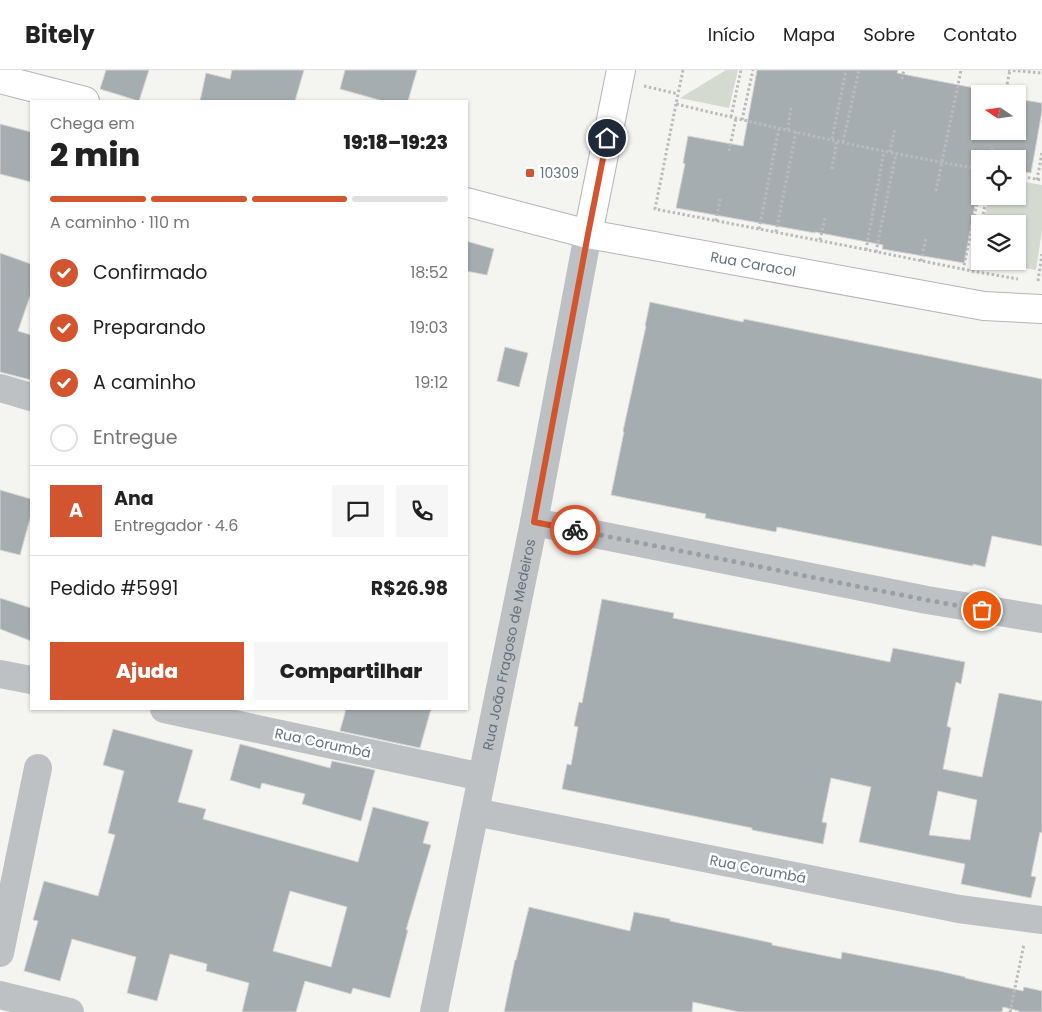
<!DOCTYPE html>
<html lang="pt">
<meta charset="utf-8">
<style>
body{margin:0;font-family:Poppins,sans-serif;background:#f6f6f6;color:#222;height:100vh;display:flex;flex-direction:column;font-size:19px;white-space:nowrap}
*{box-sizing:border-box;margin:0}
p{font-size:16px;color:#767676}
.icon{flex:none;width:28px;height:28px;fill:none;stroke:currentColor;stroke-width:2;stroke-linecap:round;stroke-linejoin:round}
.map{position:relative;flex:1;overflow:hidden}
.side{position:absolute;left:30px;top:30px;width:438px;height:610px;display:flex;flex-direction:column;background:#fff;border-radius:0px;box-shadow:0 1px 4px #0004}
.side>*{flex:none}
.needle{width:32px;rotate:283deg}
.buttons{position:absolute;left:971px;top:15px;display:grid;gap:10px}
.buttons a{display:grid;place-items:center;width:55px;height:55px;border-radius:0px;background:#fff;box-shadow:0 1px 4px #0004;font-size:25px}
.pin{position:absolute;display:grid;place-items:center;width:42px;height:42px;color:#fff;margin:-21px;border:2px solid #fff;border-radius:50%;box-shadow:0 1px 5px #0007}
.courier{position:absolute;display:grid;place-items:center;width:50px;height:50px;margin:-25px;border:4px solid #d35530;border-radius:50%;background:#fff;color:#222;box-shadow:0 1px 6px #0007}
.overview em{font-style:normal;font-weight:800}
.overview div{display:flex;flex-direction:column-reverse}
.overview{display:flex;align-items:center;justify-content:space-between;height:85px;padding:0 20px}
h1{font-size:32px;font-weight:800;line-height:38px}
.bar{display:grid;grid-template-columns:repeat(4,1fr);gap:8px 5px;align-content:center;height:60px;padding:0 20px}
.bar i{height:6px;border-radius:4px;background:#e0e0e0}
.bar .active{background:#d35530}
.bar p{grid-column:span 4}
.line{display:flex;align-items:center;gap:12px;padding:0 20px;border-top:1px solid #e0e0e0}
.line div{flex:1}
.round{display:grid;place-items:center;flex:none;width:52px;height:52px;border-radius:0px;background:#f6f6f6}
ol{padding:0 20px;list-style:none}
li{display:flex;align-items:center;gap:15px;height:55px}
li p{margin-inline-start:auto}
li .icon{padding:5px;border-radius:50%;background:#d35530;color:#fff;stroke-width:4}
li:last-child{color:#767676}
li i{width:28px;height:28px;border:2px solid #e0e0e0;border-radius:50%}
.cta{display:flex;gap:10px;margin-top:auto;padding:10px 20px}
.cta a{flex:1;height:58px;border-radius:0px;background:#d35530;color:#fff;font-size:20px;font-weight:800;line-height:58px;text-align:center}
.cta a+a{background:#f6f6f6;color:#222}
header{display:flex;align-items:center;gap:30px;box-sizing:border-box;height:70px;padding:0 25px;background:#fff;border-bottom:1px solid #e0e0e0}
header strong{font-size:24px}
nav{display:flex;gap:28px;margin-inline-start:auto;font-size:18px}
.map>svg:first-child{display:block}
.green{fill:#d5dad1}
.building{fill:#a6adb1;stroke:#d5d5d3;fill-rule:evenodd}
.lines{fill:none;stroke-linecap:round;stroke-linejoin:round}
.secondary-casing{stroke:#b2b6ba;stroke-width:30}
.path{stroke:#b9bbbd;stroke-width:3;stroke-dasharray:2.5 2.5;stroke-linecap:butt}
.street{stroke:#bdc1c4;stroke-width:28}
.secondary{stroke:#fff;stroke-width:28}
.done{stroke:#97a0a6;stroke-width:5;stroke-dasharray:0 9}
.route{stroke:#d35530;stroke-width:6}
.poi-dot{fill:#d35530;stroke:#fff;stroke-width:2}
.labels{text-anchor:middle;stroke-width:5;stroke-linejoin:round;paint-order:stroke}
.poi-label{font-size:14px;fill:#65737e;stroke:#fff;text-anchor:start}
.street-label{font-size:14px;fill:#65737e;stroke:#fff}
</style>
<header>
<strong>Bitely</strong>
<nav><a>Início</a><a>Mapa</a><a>Sobre</a><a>Contato</a></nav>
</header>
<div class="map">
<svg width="1042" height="942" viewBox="0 0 1042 942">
<rect width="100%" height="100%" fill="#f4f4f0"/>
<path class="green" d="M 726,0 L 738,0 L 729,38 L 680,28 Z
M 1018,111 L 1042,115 L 1042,161 L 1036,200 L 983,191 L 1018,191 L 1018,154 L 983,154 L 989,126 L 1018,126 Z"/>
<path class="building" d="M 106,0 L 149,0 L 139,31 L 100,19 Z
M 232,0 L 304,0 L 295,31 L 200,31 L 206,3 L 230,9 Z
M 345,0 L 417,0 L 408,31 L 383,31 L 340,19 Z
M 757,0 L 898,0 L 897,3 L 995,22 L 994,24 L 980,24 L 980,61 L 1018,61 L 1018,29 L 1042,33 L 1042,41 L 1031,103 L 1018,101 L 1018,89 L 980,89 L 980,109 L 964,193 L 882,179 L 883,175 L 815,162 L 815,163 L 676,138 L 685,94 L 683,93 L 688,66 L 743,76 Z
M 0,54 L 31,62 L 31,112 L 0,104 Z
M 466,171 L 494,179 L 487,205 L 466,201 Z
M 0,183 L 31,194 L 31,223 L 18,261 L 31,265 L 31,310 L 0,302 Z
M 650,232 L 743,252 L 744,249 L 1042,309 L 1042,476 L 992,466 L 985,497 L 973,494 L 973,496 L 777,457 L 776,462 L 705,448 L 706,444 L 611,425 L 624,362 L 623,361 L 646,256 L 645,256 Z
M 505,277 L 528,283 L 519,317 L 497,311 Z
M 0,420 L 31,429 L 31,445 L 20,485 L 0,480 Z
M 0,528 L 31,538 L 31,571 L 0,559 Z
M 602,529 L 674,543 L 673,548 L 890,592 L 893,578 L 965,592 L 961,614 L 956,612 L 947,656 L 951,658 L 943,699 L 982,707 L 999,623 L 1042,631 L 1042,763 L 1040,762 L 1031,806 L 1036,807 L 1031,828 L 961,814 L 965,794 L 859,772 L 871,717 L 831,708 L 822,752 L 827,753 L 823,774 L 752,760 L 752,758 L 562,719 L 567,694 L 571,695 L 578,657 L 574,656 L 579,632 L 582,633 ZM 938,721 L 977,730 L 970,770 L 929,765 Z
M 346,639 L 431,639 L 420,678 L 340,661 Z
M 113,659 L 193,680 L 178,732 L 206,739 L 203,749 L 358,792 L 373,737 L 429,752 L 423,773 L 431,775 L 406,860 L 408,860 L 390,928 L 353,918 L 351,924 L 305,911 L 296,942 L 242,942 L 249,913 L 206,901 L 207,894 L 170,884 L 157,931 L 127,923 L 136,887 L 72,869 L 60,911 L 24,901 L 38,851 L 33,850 L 44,811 L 98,826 L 115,765 L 108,763 L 124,701 L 103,695 ZM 290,821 L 347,837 L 331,897 L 273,881 Z
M 240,674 L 330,698 L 332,691 L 375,700 L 361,751 L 302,734 L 305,724 L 262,713 L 260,719 L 230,710 Z
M 529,837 L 630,861 L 634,842 L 670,849 L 670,851 L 772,873 L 772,875 L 841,889 L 842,882 L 939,901 L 965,907 L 965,908 L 1023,921 L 1024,917 L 1042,921 L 1042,942 L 1019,942 L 1019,941 L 1003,937 L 1002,942 L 739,942 L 693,932 L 692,942 L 504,942 L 515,890 L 516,890 Z"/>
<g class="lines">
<g class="secondary-casing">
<g id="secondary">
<path d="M 0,9 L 85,31"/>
<path id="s2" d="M 466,132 L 588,164 L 984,236 L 1042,239"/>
<path d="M 588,164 L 621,0"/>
</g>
</g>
<path class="path" d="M 683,0 L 676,34 C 776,58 878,82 980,99
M 1008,0 L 1042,3
M 902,9 L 904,0
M 644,16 L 678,24
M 1005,24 L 1010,0
M 676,34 L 655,139 L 858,178 L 972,201 L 1018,209
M 731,47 L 741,0
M 742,50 L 753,0
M 788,60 L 791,36
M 832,69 L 846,0
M 843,72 L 859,0
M 729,81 L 736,48
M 890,82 L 895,58
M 990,89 L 992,78
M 832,99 L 837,70
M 1018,106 L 1042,110
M 1037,110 L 1042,83
M 936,121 L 961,0
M 716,151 L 720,129
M 981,154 L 987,126
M 759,159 L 779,58
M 776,162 L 796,62
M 820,170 L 825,148
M 866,180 L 884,81
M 876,182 L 896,83
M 921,191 L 926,168
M 963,200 L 980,119
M 972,201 L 980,159
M 1038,211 L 1042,184
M 1010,942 L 1024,874"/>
<g class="street">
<path d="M 0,318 L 31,327"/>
<path d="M 534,452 L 927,530 L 1042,549"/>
<path d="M 0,604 L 31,610"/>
<path d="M 164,639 L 482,707"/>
<path d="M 475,742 L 959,839 L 1042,850"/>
<path d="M 0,883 L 38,698"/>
<path d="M 0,925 L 70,942"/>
<path id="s1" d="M 434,942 L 534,452 L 588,164"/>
</g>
<use href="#secondary" class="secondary"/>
</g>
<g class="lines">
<path class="done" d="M 575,460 L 927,530 L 982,540"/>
<path class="route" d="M 575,460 L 534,452 L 588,164 L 607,68"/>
</g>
<rect class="poi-dot" x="525" y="98" width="10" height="10" rx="2.5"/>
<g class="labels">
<g class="poi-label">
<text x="540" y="108">10309</text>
</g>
<g class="street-label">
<text dy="5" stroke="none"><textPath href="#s2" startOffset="294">Rua Caracol</textPath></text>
<text dy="5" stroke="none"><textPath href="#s1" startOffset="375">Rua João Fragoso de Medeiros</textPath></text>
<text transform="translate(323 673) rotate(12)" y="5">Rua Corumbá</text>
<text transform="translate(758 799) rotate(11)" y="5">Rua Corumbá</text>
</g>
</g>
</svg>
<div class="buttons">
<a><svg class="needle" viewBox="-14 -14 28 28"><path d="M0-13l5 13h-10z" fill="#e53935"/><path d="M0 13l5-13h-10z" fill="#767676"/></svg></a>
<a><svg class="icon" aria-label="locate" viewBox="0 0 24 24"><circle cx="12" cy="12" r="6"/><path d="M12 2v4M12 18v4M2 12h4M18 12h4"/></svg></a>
<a><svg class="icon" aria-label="layers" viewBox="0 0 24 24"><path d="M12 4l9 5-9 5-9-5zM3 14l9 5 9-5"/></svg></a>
</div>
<div class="pin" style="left:982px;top:540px;background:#ea580c"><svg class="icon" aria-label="bag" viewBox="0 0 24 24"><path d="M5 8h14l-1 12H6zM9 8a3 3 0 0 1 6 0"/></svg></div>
<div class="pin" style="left:607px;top:68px;background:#1f2937"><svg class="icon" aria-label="home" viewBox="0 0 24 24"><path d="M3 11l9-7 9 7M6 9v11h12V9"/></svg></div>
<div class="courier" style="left:575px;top:460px"><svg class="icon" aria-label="bike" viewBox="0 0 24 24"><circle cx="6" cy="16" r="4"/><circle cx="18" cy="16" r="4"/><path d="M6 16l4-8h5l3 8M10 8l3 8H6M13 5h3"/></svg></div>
<section class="side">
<div class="overview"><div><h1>2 min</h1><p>Chega em</p></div><em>19:18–19:23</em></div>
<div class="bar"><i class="active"></i><i class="active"></i><i class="active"></i><i></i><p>A caminho · 110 m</p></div>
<ol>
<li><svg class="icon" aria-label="check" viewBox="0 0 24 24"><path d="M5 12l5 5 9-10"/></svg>Confirmado<p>18:52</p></li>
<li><svg class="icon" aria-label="check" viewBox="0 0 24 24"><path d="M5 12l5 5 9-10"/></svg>Preparando<p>19:03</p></li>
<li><svg class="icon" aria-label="check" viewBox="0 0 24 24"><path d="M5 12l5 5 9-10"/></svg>A caminho<p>19:12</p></li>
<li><i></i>Entregue</li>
</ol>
<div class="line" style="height:90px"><b class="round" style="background:#d35530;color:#fff">A</b><div><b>Ana</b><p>Entregador · 4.6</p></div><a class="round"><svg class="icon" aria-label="chat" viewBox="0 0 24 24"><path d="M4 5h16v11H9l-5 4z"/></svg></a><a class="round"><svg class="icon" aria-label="phone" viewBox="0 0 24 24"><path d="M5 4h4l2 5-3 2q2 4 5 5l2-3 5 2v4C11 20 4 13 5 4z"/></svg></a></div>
<div class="line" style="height:65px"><div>Pedido #5991</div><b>R$26.98</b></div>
<div class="cta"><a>Ajuda</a><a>Compartilhar</a></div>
</section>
</div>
